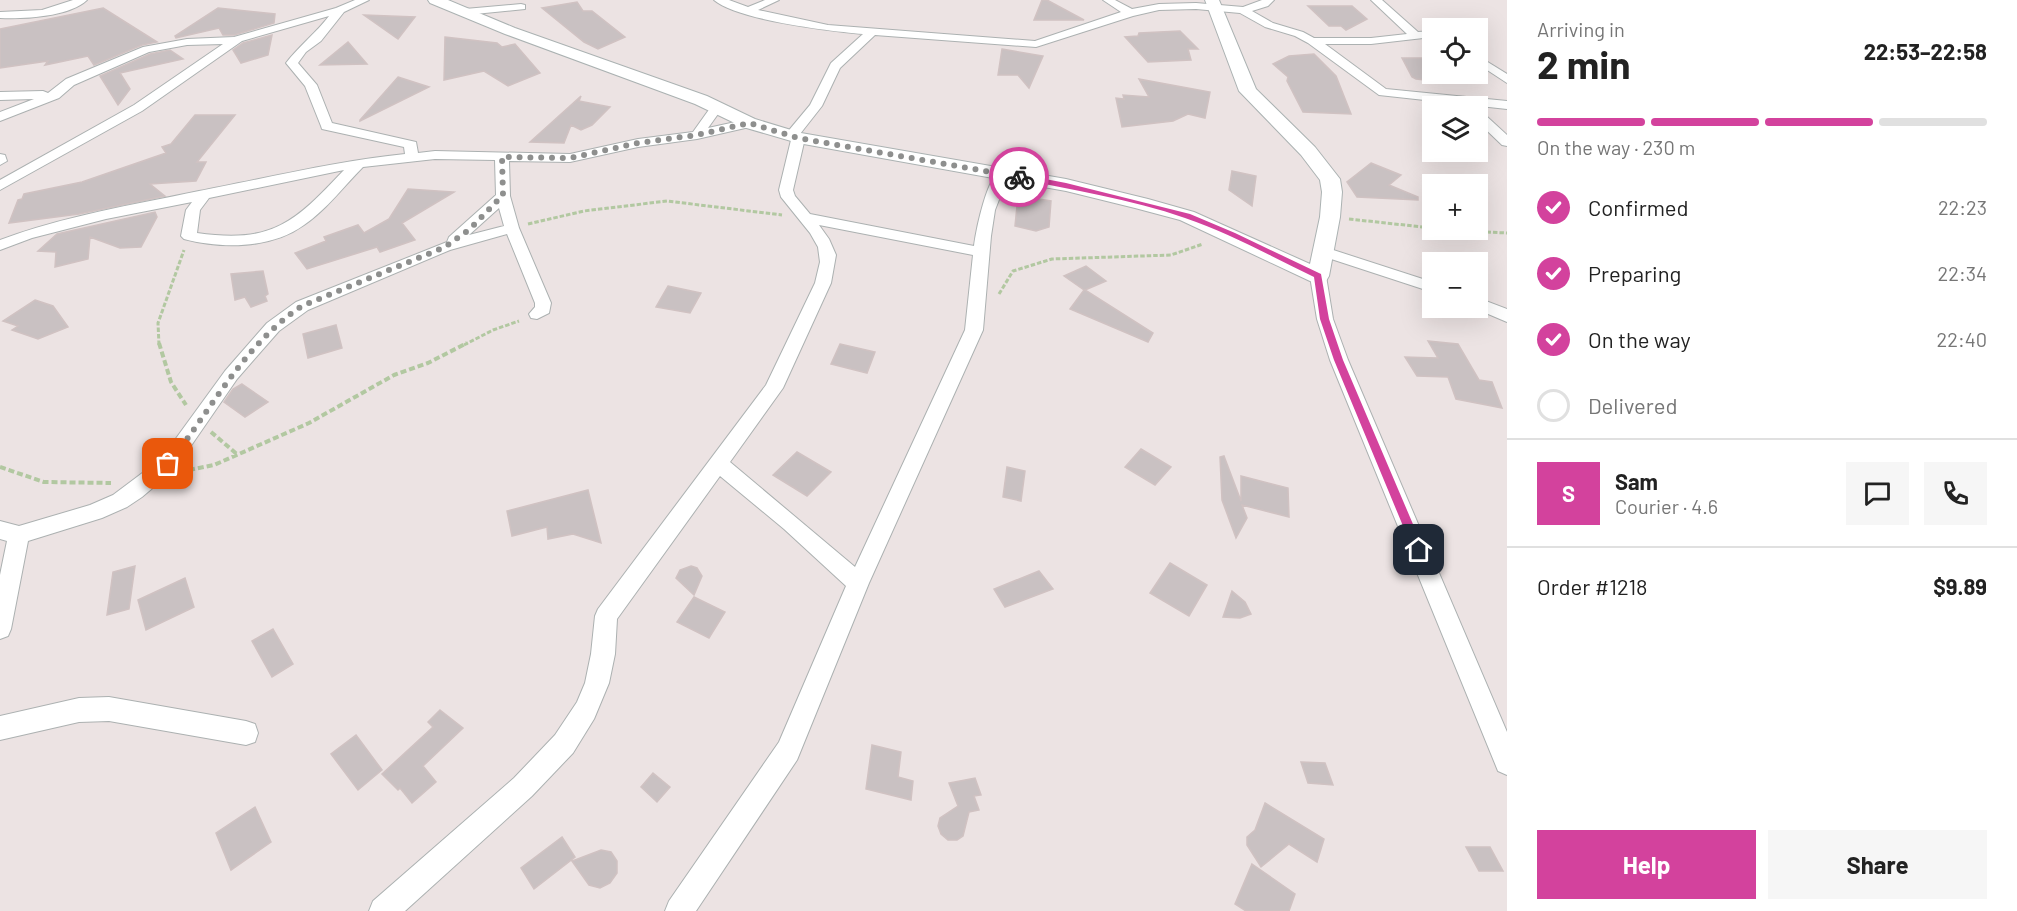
<!DOCTYPE html>
<meta charset="utf-8">
<style>
body{margin:0;font-family:Barlow,sans-serif;background:#f6f6f6;color:#222;height:100vh;display:flex;flex-direction:column;font-size:22px;white-space:nowrap}
*{box-sizing:border-box;margin:0}
p{font-size:20px;color:#767676}
.icon{flex:none;width:33px;height:33px;fill:none;stroke:currentColor;stroke-width:2;stroke-linecap:round;stroke-linejoin:round}
.map{position:relative;flex:1;overflow:hidden}
.drawer{display:flex;flex-direction:column;background:#fff;width:510px}
.drawer>*{flex:none}
.fabs{position:absolute;left:1422px;top:18px;display:grid;gap:12px}
.fabs a{display:grid;place-items:center;width:66px;height:66px;border-radius:0px;background:#fff;box-shadow:0 6px 24px #0002;font-size:30px}
.pin{position:absolute;display:grid;place-items:center;width:51px;height:51px;color:#fff;margin:-26px;border-radius:12px;box-shadow:0 3px 9px #0006}
.courier{position:absolute;display:grid;place-items:center;width:60px;height:60px;margin:-30px;border:4px solid #d3429d;border-radius:50%;background:#fff;color:#222;box-shadow:0 2px 8px #0007}
.overview em{font-style:normal;font-weight:700}
.overview div{display:flex;flex-direction:column-reverse}
.overview{display:flex;align-items:center;justify-content:space-between;height:102px;padding:0 30px}
h1{font-size:39px;font-weight:700;line-height:45px}
.bar{display:grid;grid-template-columns:repeat(4,1fr);gap:9px 6px;align-content:center;height:72px;padding:0 30px}
.bar i{height:8px;border-radius:4px;background:#e0e0e0}
.bar .current{background:#d3429d}
.bar p{grid-column:span 4}
.line{display:flex;align-items:center;gap:15px;padding:0 30px;border-top:2px solid #e0e0e0}
.line div{flex:1}
.round{display:grid;place-items:center;flex:none;width:63px;height:63px;border-radius:0px;background:#f6f6f6}
ol{padding:0 30px;list-style:none}
li{display:flex;align-items:center;gap:18px;height:66px}
li p{margin-inline-start:auto}
li .icon{padding:6px;border-radius:50%;background:#d3429d;color:#fff;stroke-width:4}
li:last-child{color:#767676}
li i{width:33px;height:33px;border:3px solid #e0e0e0;border-radius:50%}
.cta{display:flex;gap:12px;margin-top:auto;padding:12px 30px}
.cta a{flex:1;height:69px;border-radius:0px;background:#d3429d;color:#fff;font-size:24px;font-weight:700;line-height:69px;text-align:center}
.cta a+a{background:#f6f6f6;color:#222}
main{display:flex;flex:1;min-height:0}
.map>svg:first-child{display:block}
.building{fill:#c9c1c2;stroke:#d0c2c2;stroke-width:1.5}
.lines{fill:none;stroke-linecap:round;stroke-linejoin:round}
.street-casing{stroke:#acb1b1;stroke-width:2}
.secondary-casing{stroke:#abb2b2;stroke-width:2}
.path-far1{stroke:#b2c8a1;stroke-width:3;stroke-dasharray:4.5 2;stroke-linecap:butt}
.path{stroke:#b2c8a1;stroke-width:4;stroke-dasharray:6 3;stroke-linecap:butt}
.street{fill:#fff;fill-rule:evenodd}
.secondary{fill:#fff;fill-rule:evenodd}
.route{fill:#d3429d}
.done{stroke:#8e8f8e;stroke-width:6;stroke-dasharray:0 10.8}
</style>
<main>
<div class="map">
<svg width="1507" height="911" viewBox="0 0 1507 911">
<rect width="100%" height="100%" fill="#ece3e3"/>
<path class="building" d="M 1042,0 L 1047,0 L 1084,20 L 1034,20 Z
M 577,2 L 583,11 L 592,11 L 625,37 L 598,49 L 584,42 L 542,8 Z
M 1308,6 L 1352,6 L 1367,19 L 1346,30 L 1341,26 L 1329,26 Z
M 103,8 L 157,42 L 142,45 L 94,65 L 88,56 L 45,65 L 48,61 L 0,68 L 0,29 Z
M 218,8 L 275,14 L 274,23 L 234,35 L 223,35 L 219,28 L 176,38 L 175,36 Z
M 364,15 L 415,17 L 398,39 Z
M 1180,31 L 1198,49 L 1188,49 L 1191,60 L 1148,62 L 1125,37 L 1138,36 L 1139,33 Z
M 272,35 L 268,55 L 241,63 L 233,50 L 243,43 Z
M 445,37 L 497,43 L 502,47 L 515,44 L 540,73 L 508,86 L 484,71 L 444,80 Z
M 348,42 L 367,64 L 320,65 Z
M 1002,49 L 1043,56 L 1029,88 L 1018,75 L 998,75 Z
M 170,50 L 183,59 L 120,73 L 130,89 L 118,105 L 100,76 L 150,54 Z
M 1314,54 L 1336,76 L 1351,114 L 1303,112 L 1287,81 L 1288,77 L 1273,64 L 1289,56 Z
M 1402,58 L 1426,58 L 1432,63 L 1433,74 L 1425,80 L 1416,79 L 1412,77 Z
M 398,77 L 429,87 L 360,121 L 360,120 Z
M 1139,79 L 1210,92 L 1205,118 L 1188,114 L 1173,121 L 1122,127 L 1116,98 L 1124,99 L 1123,95 L 1149,97 Z
M 581,96 L 579,101 L 610,107 L 592,125 L 581,130 L 571,125 L 564,143 L 530,142 Z
M 195,115 L 235,115 L 197,162 L 206,162 L 196,181 L 150,184 L 165,196 L 79,214 L 9,223 L 18,200 L 22,199 L 24,194 L 82,182 L 166,153 L 162,147 L 171,144 Z
M 1371,163 L 1401,175 L 1389,185 L 1418,197 L 1418,200 L 1357,197 L 1347,182 Z
M 1232,171 L 1256,176 L 1252,206 L 1229,190 Z
M 408,189 L 454,192 L 402,223 L 415,240 L 380,252 L 377,247 L 307,269 L 295,253 L 326,241 L 324,237 L 358,225 L 364,233 L 389,219 Z
M 1018,196 L 1051,201 L 1049,227 L 1036,231 L 1015,226 Z
M 155,212 L 157,217 L 141,247 L 120,248 L 90,237 L 88,259 L 55,267 L 56,252 L 38,251 L 57,234 Z
M 1086,266 L 1106,281 L 1085,290 L 1153,333 L 1148,342 L 1070,309 L 1084,290 L 1064,276 Z
M 263,271 L 268,294 L 265,296 L 267,301 L 251,307 L 245,297 L 235,300 L 231,274 Z
M 668,286 L 701,293 L 690,313 L 656,307 Z
M 35,300 L 53,306 L 68,327 L 38,339 L 12,330 L 18,326 L 3,321 Z
M 336,325 L 342,348 L 308,358 L 303,334 Z
M 1428,341 L 1458,344 L 1479,380 L 1492,382 L 1502,408 L 1456,399 L 1448,377 L 1417,376 L 1405,357 L 1438,358 Z
M 840,344 L 875,352 L 867,373 L 831,364 Z
M 242,384 L 268,402 L 245,417 L 224,402 L 233,389 Z
M 1141,449 L 1171,467 L 1155,485 L 1125,467 Z
M 797,452 L 831,472 L 807,496 L 773,475 Z
M 1224,456 L 1241,501 L 1241,476 L 1288,488 L 1289,517 L 1242,505 L 1247,518 L 1236,538 L 1222,500 L 1220,457 Z
M 1007,467 L 1025,471 L 1021,501 L 1003,497 Z
M 588,490 L 601,543 L 573,534 L 548,539 L 547,527 L 512,536 L 507,511 Z
M 1170,563 L 1207,585 L 1189,616 L 1150,593 Z
M 135,566 L 129,609 L 107,615 L 113,572 Z
M 691,566 L 697,568 L 702,576 L 694,595 L 676,578 L 680,570 Z
M 1039,571 L 1053,589 L 1005,607 L 994,589 Z
M 185,578 L 194,607 L 146,630 L 138,600 Z
M 1232,591 L 1245,602 L 1251,614 L 1240,618 L 1223,617 Z
M 694,597 L 725,612 L 709,638 L 677,622 Z
M 273,629 L 293,664 L 272,677 L 252,641 Z
M 440,710 L 463,728 L 423,766 L 436,782 L 412,803 L 400,788 L 398,790 L 382,774 L 433,727 L 428,722 Z
M 356,735 L 382,770 L 358,790 L 331,754 Z
M 872,745 L 901,752 L 898,777 L 913,781 L 911,800 L 866,789 Z
M 1301,762 L 1325,763 L 1333,785 L 1308,783 Z
M 653,773 L 670,787 L 657,802 L 641,787 Z
M 975,778 L 981,795 L 974,796 L 979,810 L 969,812 L 963,836 L 957,840 L 948,840 L 941,834 L 938,826 L 940,818 L 958,806 L 949,783 Z
M 1265,803 L 1324,839 L 1317,862 L 1289,844 L 1261,867 L 1247,845 L 1247,837 L 1255,830 Z
M 255,807 L 271,842 L 231,870 L 216,833 Z
M 562,837 L 575,857 L 534,889 L 521,868 Z
M 1466,847 L 1490,847 L 1503,871 L 1479,871 Z
M 601,850 L 611,852 L 617,861 L 617,873 L 610,883 L 600,888 L 589,885 L 572,861 Z
M 1252,864 L 1295,894 L 1289,911 L 1246,911 L 1235,904 Z"/>
<g class="lines">
<g class="street-casing">
<path id="street" d="M 73,0 L 87,0 C 69,17 24,19 0,18 L 0,12 L 42,10 Z
M 355,0 L 369,0 L 344,12 L 321,41 L 306,52 L 298,63 L 317,85 L 332,123 L 416,142 L 418,153 L 435,151 L 570,154 L 638,139 L 693,132 L 713,104 L 717,103 L 723,107 L 708,128 L 749,119 L 755,123 L 754,126 L 697,139 L 638,147 L 570,162 L 509,161 L 510,196 L 519,228 L 551,303 L 549,313 L 537,319 L 531,318 L 529,314 L 535,307 L 535,303 L 507,234 L 450,250 L 308,310 L 279,331 L 237,379 L 175,469 L 142,497 L 127,507 L 102,518 L 28,541 L 11,629 L 8,636 L 0,639 L 0,575 L 7,541 L 0,539 L 0,521 L 19,526 L 90,505 L 113,495 L 161,459 L 225,371 L 267,323 L 296,302 L 447,242 L 449,237 L 496,195 L 495,160 L 435,159 L 363,167 C 344,186 327,209 304,225 C 271,249 222,249 184,239 L 181,236 L 186,210 L 192,202 L 106,219 L 32,238 L 0,250 L 0,240 C 64,216 132,205 199,191 C 267,178 336,161 405,154 L 404,147 L 322,129 L 321,126 L 305,86 L 286,63 C 299,46 316,33 329,16 L 242,41 L 142,111 L 0,190 L 0,180 L 134,105 L 223,44 L 187,45 L 149,52 L 74,85 L 59,98 L 0,121 L 0,112 L 34,99 L 0,100 L 0,92 L 43,91 L 48,93 L 66,79 L 143,47 L 187,39 L 234,37 L 336,8 ZM 344,170 C 295,222 273,244 197,233 L 200,210 L 209,198 ZM 499,208 L 504,226 L 469,235 Z
M 714,0 L 729,0 L 748,7 L 765,0 L 779,0 L 758,10 L 828,25 L 1035,41 L 1121,12 L 1103,0 L 1115,0 L 1132,9 L 1159,4 L 1196,3 L 1243,7 L 1262,0 L 1274,0 L 1268,6 L 1252,11 L 1273,23 L 1303,32 L 1314,38 L 1371,38 L 1407,34 L 1371,0 L 1382,0 L 1418,32 L 1432,31 L 1432,37 L 1371,44 L 1325,44 L 1386,89 L 1507,101 L 1507,109 L 1379,95 L 1308,43 L 1295,36 L 1265,27 L 1240,13 L 1196,9 L 1159,10 L 1133,16 L 1036,47 L 875,35 L 840,68 L 822,106 L 800,134 L 805,138 L 793,190 L 795,196 L 810,214 L 974,246 C 976,231 987,174 1002,170 L 1009,174 L 995,210 L 991,236 L 983,330 L 869,583 L 797,760 L 696,911 L 665,911 L 669,901 L 779,742 L 846,586 L 784,529 L 720,476 L 617,619 L 615,654 L 609,683 L 594,719 L 573,753 L 532,796 L 405,911 L 369,911 L 373,901 L 514,778 L 555,735 L 577,702 L 585,683 L 591,654 L 595,616 L 598,609 L 766,385 L 815,283 L 820,262 L 818,247 L 810,233 L 781,197 L 779,190 L 791,140 L 785,135 L 810,105 L 831,63 L 863,34 C 830,31 737,20 714,0 ZM 819,225 L 973,255 L 965,330 L 855,567 L 730,462 L 783,388 L 831,283 L 836,255 L 829,239 Z
M 521,4 L 525,5 L 525,9 L 465,15 L 460,12 L 465,9 Z
M 1478,56 L 1507,74 L 1507,83 L 1478,64 Z
M 1478,112 L 1483,113 L 1507,135 L 1507,146 L 1502,145 L 1478,122 Z
M 0,154 L 5,155 L 7,161 L 0,165 Z
M 1324,247 L 1432,282 L 1432,292 L 1319,255 L 1316,252 Z
M 1318,271 L 1326,276 L 1333,319 L 1348,360 L 1507,732 L 1507,775 L 1498,771 L 1330,360 L 1317,319 L 1310,276 Z
M 1478,298 L 1507,309 L 1507,322 L 1474,308 L 1478,308 Z
M 109,697 L 246,721 L 255,724 L 258,733 L 255,742 L 246,745 L 109,721 L 79,722 L 0,740 L 0,716 L 79,698 Z"/>
</g>
<g class="secondary-casing">
<path id="secondary" d="M 428,0 L 448,0 L 515,28 L 707,96 L 755,119 L 801,133 L 1066,179 L 1148,199 L 1194,212 L 1310,264 L 1320,217 L 1322,192 L 1320,180 L 1301,155 L 1239,91 L 1205,0 L 1219,0 L 1256,89 L 1315,147 L 1340,179 L 1342,192 L 1340,217 L 1329,276 L 1326,281 L 1318,283 L 1310,281 L 1180,220 L 1135,208 L 1066,191 L 798,143 L 743,127 L 695,104 L 505,34 L 430,3 Z"/>
</g>
<path class="path-far1" d="M 1349,219 L 1432,228
M 528,224 L 584,211 L 667,201 L 782,215
M 1441,230 L 1507,233
M 999,294 L 1013,271 L 1052,259 L 1171,255 L 1203,244
M 159,345 L 158,323 L 184,250
M 464,345 L 493,330 L 519,321"/>
<path class="path" d="M 159,343 L 171,382 L 186,405
M 211,432 L 238,455
M 0,467 L 44,482 L 111,483
M 189,470 L 214,465 L 309,423 L 394,375 L 428,363 L 467,343"/>
<use href="#street" class="street"/>
<use href="#secondary" class="secondary"/>
</g>
<path class="route" d="M 1019,174 L 1066,183 L 1190,214 L 1235,233 L 1321,274 L 1329,319 L 1343,360 L 1424,550 L 1422,553 L 1419,555 L 1413,550 L 1334,360 L 1320,319 L 1314,277 C 1272,257 1230,233 1185,218 C 1131,199 1072,190 1016,178 Z"/>
<g class="lines">
<path class="done" d="M 168,464 C 211,411 243,345 302,306 L 445,247 L 470,229 L 503,195 L 502,157 L 570,158 L 638,143 L 697,135 L 749,123 L 798,138 L 1019,177"/>
</g>
</svg>
<div class="fabs">
<a><svg class="icon" aria-label="locate" viewBox="0 0 24 24"><circle cx="12" cy="12" r="6"/><path d="M12 2v4M12 18v4M2 12h4M18 12h4"/></svg></a>
<a><svg class="icon" aria-label="layers" viewBox="0 0 24 24"><path d="M12 4l9 5-9 5-9-5zM3 14l9 5 9-5"/></svg></a>
<a>+</a>
<a>−</a>
</div>
<div class="pin" style="left:168px;top:464px;background:#ea580c"><svg class="icon" aria-label="bag" viewBox="0 0 24 24"><path d="M5 8h14l-1 12H6zM9 8a3 3 0 0 1 6 0"/></svg></div>
<div class="pin" style="left:1419px;top:550px;background:#1f2937"><svg class="icon" aria-label="home" viewBox="0 0 24 24"><path d="M3 11l9-7 9 7M6 9v11h12V9"/></svg></div>
<div class="courier" style="left:1019px;top:177px"><svg class="icon" aria-label="bike" viewBox="0 0 24 24"><circle cx="6" cy="16" r="4"/><circle cx="18" cy="16" r="4"/><path d="M6 16l4-8h5l3 8M10 8l3 8H6M13 5h3"/></svg></div>
</div>
<section class="drawer">
<div class="overview"><div><h1>2 min</h1><p>Arriving in</p></div><em>22:53–22:58</em></div>
<div class="bar"><i class="current"></i><i class="current"></i><i class="current"></i><i></i><p>On the way · 230 m</p></div>
<ol>
<li><svg class="icon" aria-label="check" viewBox="0 0 24 24"><path d="M5 12l5 5 9-10"/></svg>Confirmed<p>22:23</p></li>
<li><svg class="icon" aria-label="check" viewBox="0 0 24 24"><path d="M5 12l5 5 9-10"/></svg>Preparing<p>22:34</p></li>
<li><svg class="icon" aria-label="check" viewBox="0 0 24 24"><path d="M5 12l5 5 9-10"/></svg>On the way<p>22:40</p></li>
<li><i></i>Delivered</li>
</ol>
<div class="line" style="height:108px"><b class="round" style="background:#d3429d;color:#fff">S</b><div><b>Sam</b><p>Courier · 4.6</p></div><a class="round"><svg class="icon" aria-label="chat" viewBox="0 0 24 24"><path d="M4 5h16v11H9l-5 4z"/></svg></a><a class="round"><svg class="icon" aria-label="phone" viewBox="0 0 24 24"><path d="M5 4h4l2 5-3 2q2 4 5 5l2-3 5 2v4C11 20 4 13 5 4z"/></svg></a></div>
<div class="line" style="height:78px"><div>Order #1218</div><b>$9.89</b></div>
<div class="cta"><a>Help</a><a>Share</a></div>
</section>
</main>
